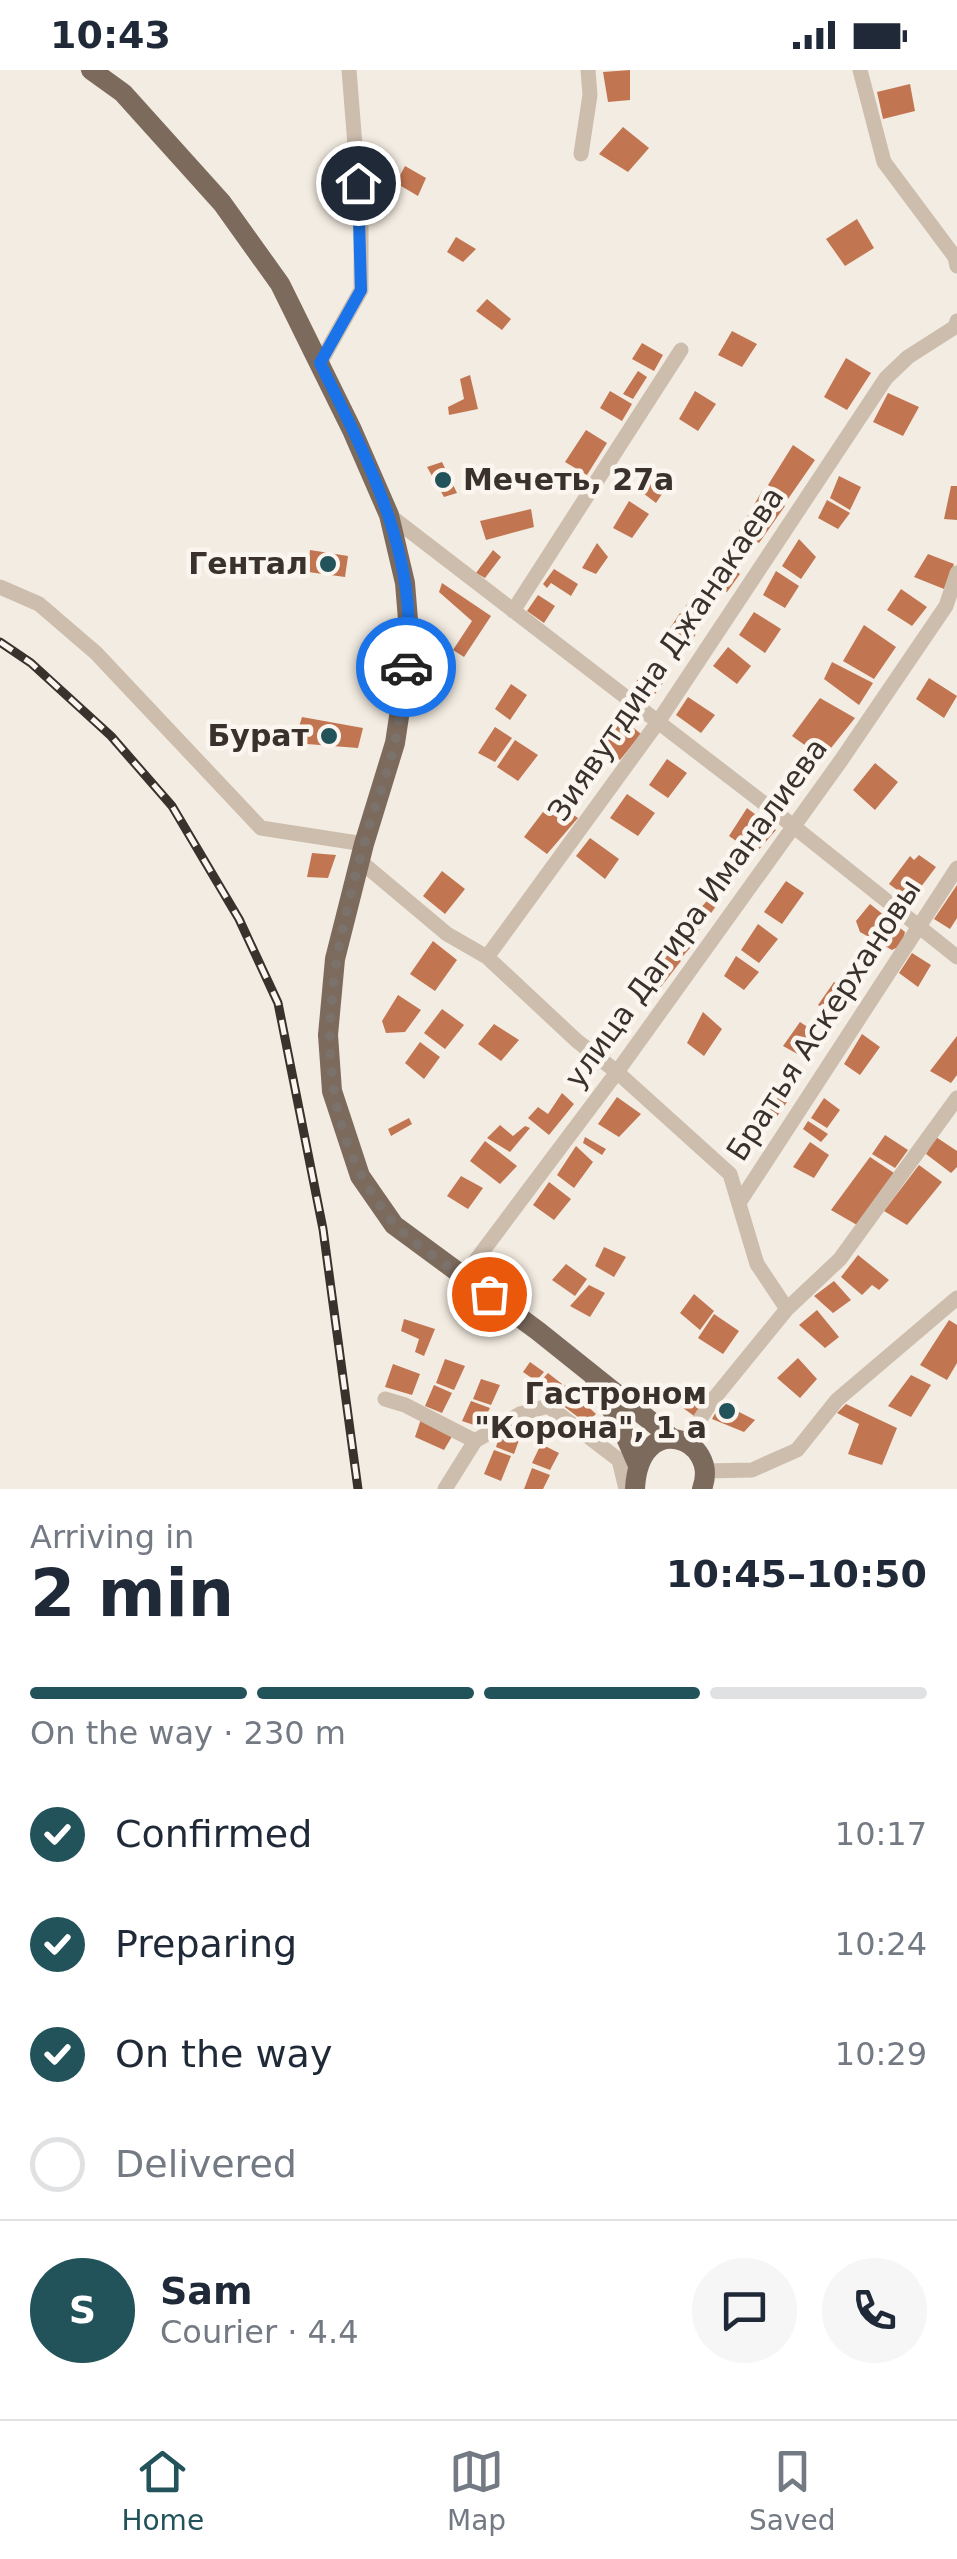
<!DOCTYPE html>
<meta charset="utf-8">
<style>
body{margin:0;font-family:"DejaVu Sans",sans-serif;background:#f6f6f7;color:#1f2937;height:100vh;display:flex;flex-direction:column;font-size:38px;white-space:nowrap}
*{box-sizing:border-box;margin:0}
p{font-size:32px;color:#747a83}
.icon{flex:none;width:55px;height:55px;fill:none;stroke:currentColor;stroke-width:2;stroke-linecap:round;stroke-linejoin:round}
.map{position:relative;height:1419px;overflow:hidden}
.panel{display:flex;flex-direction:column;background:#fff;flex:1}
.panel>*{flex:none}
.pin{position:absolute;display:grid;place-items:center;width:85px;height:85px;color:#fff;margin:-42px;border:5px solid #fff;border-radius:50%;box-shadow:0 2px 10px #0007}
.courier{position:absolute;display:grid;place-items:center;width:100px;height:100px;margin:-50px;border:8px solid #1a73e8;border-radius:50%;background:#fff;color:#222;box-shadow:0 2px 12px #0007}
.head em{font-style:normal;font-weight:800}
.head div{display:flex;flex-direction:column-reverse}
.head{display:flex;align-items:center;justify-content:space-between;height:170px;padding:0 30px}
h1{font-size:65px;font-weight:800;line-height:75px}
.bar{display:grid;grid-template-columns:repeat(4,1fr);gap:15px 10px;align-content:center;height:120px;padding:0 30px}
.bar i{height:12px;border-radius:8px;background:#e0e1e3}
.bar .selected{background:#22535b}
.bar p{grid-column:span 4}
.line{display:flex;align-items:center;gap:25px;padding:0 30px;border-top:2px solid #e0e1e3}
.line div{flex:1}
.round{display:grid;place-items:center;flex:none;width:105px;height:105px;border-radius:52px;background:#f6f6f7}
ol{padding:0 30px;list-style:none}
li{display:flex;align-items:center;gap:30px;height:110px}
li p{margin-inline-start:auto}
li .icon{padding:10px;border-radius:50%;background:#22535b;color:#fff;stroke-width:4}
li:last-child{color:#747a83}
li i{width:55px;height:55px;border:5px solid #e0e1e3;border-radius:50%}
.status{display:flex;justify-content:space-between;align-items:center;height:70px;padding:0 50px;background:#fff;direction:ltr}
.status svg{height:28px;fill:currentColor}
.dock{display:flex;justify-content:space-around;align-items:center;height:140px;border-top:2px solid #e0e1e3;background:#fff;font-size:28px;color:#747a83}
.dock a{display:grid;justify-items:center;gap:5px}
.dock .selected{color:#22535b}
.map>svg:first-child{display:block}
.building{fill:#c27551}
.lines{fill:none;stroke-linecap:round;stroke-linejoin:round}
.minor{stroke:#ccbdad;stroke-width:15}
.major{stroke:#7c6a5d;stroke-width:20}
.rail-casing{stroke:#3a312c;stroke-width:9}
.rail{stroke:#faf6ef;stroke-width:5;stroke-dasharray:15;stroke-linecap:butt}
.done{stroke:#7b726c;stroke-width:10;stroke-dasharray:0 18}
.route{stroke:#1a73e8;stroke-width:12}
.poi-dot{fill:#22535b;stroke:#faf6ef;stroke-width:4}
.labels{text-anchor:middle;stroke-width:9;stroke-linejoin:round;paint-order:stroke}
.poi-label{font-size:30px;font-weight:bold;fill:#3a312c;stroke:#faf6ef;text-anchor:end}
.street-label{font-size:30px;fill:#3a312c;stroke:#faf6ef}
</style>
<div class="status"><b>10:43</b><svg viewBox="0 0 49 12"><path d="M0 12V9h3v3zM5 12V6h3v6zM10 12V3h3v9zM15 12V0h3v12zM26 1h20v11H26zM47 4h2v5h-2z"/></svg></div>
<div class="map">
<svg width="957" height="1419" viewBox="0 0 957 1419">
<rect width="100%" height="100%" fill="#f3ece2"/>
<path class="building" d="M 630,0 L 630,30 L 608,32 L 603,2 Z
M 910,14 L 915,41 L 883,49 L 877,22 Z
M 623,57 L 649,78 L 628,102 L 599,84 Z
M 405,96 L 426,108 L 418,126 L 396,113 Z
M 857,149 L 874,178 L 845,196 L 826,169 Z
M 456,167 L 476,179 L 463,192 L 447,182 Z
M 487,229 L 511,249 L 502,260 L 476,241 Z
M 732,261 L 757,274 L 742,297 L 718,285 Z
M 642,273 L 663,285 L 654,301 L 632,289 Z
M 846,288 L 871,303 L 847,340 L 824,327 Z
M 638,301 L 647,307 L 633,329 L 623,324 Z
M 470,305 L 478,339 L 449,345 L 448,337 L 464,329 L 460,309 Z
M 610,321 L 632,334 L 622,351 L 600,338 Z
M 695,321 L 716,334 L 698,361 L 679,349 Z
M 888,323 L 919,337 L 903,366 L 873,352 Z
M 586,360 L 607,373 L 587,405 L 565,392 Z
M 793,375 L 815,390 L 788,429 L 768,415 Z
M 442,392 L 457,423 L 444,427 L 427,397 Z
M 652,398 L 670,412 L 656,433 L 639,420 Z
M 839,406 L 861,417 L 850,440 L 830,428 Z
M 951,416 L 957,416 L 957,450 L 944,449 Z
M 762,421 L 785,436 L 759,473 L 739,461 Z
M 827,430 L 850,443 L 838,459 L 818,448 Z
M 629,431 L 649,444 L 632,468 L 613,458 Z
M 531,439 L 534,457 L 486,470 L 480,451 Z
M 799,469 L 816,487 L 801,509 L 782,496 Z
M 597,473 L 608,487 L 596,504 L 582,498 Z
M 310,480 L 348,486 L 345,507 L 308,502 Z
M 493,480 L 501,487 L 485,508 L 476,503 Z
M 928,484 L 954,494 L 944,519 L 914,507 Z
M 721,490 L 740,504 L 727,522 L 708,509 Z
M 554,499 L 578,514 L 571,526 L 551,513 L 547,518 L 543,514 Z
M 776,501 L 799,516 L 785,538 L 763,525 Z
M 442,513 L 491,546 L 464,587 L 453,580 L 472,551 L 439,522 Z
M 901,519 L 927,537 L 912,556 L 887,540 Z
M 695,524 L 713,538 L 702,554 L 682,541 Z
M 538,525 L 555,536 L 544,553 L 527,541 Z
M 754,542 L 781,559 L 765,583 L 739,565 Z
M 680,543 L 700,558 L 688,576 L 668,561 Z
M 864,555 L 896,577 L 874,609 L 843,591 Z
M 728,577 L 751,596 L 737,614 L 713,596 Z
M 832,592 L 873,613 L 859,635 L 824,609 Z
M 649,593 L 668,606 L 650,631 L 631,619 Z
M 929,608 L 957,626 L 944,648 L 916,629 Z
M 511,614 L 527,625 L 510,650 L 495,639 Z
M 688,627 L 715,645 L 701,663 L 676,645 Z
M 820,628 L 855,648 L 823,688 L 792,666 Z
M 302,647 L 363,658 L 358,678 L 294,673 Z
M 623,649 L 641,664 L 620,690 L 601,677 Z
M 495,657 L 512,668 L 495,692 L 478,683 Z
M 515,670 L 538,685 L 518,711 L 497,697 Z
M 667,689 L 687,703 L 668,728 L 649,715 Z
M 875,693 L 898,712 L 875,740 L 853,720 Z
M 627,724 L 655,743 L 638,766 L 610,748 Z
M 552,730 L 578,748 L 547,784 L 524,767 Z
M 747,738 L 776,760 L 755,784 L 729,766 Z
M 590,768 L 619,789 L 605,809 L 576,786 Z
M 312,783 L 336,785 L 328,808 L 307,807 Z
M 919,785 L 936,797 L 911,830 L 889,814 L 910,786 L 914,790 Z
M 442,801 L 465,819 L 445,844 L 423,826 Z
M 786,811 L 804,823 L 782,854 L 764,842 Z
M 957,815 L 957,848 L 950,859 L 934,849 Z
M 714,823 L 721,829 L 697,863 L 688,856 L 696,843 Z
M 870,834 L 905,862 L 902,875 L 892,880 L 860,862 L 856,851 Z
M 758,854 L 778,869 L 759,893 L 741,880 Z
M 685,862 L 698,869 L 683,886 L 672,877 Z
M 433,871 L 457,890 L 435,921 L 410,904 Z
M 670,881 L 681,891 L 653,927 L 645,920 Z
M 912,883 L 931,895 L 918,917 L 899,903 Z
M 736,886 L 759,902 L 744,920 L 724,906 Z
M 834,912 L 853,924 L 838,947 L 818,935 Z
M 398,925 L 421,940 L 405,962 L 386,963 L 382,951 Z
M 442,939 L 464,955 L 445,979 L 424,963 Z
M 703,942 L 722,959 L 704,986 L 687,973 Z
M 800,952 L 818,964 L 803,987 L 783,976 Z
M 494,954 L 519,970 L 501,991 L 478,974 Z
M 862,964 L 880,977 L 860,1005 L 844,994 Z
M 957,966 L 957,1005 L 951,1013 L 930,1001 Z
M 420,972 L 440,987 L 424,1009 L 405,993 Z
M 562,1023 L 574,1034 L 549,1065 L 528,1048 L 538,1037 L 548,1044 Z
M 617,1027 L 641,1044 L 619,1067 L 598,1054 Z
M 778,1027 L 787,1032 L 771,1055 L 764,1049 Z
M 824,1028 L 840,1040 L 827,1058 L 811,1048 Z
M 409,1048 L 412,1054 L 391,1066 L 388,1059 Z
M 808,1051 L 828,1064 L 821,1072 L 803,1059 Z
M 500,1055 L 513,1066 L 525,1056 L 530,1058 L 510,1082 L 487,1068 Z
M 885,1065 L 908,1080 L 895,1098 L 872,1084 Z
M 585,1067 L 606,1079 L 602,1085 L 583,1073 Z
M 936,1067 L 957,1081 L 957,1097 L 951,1103 L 926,1084 Z
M 485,1071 L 517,1096 L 500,1114 L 470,1091 Z
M 810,1072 L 829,1085 L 814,1108 L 793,1097 Z
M 576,1076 L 593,1092 L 574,1118 L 557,1105 Z
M 870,1087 L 894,1103 L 857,1155 L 831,1140 Z
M 919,1095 L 942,1112 L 907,1155 L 884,1141 Z
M 461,1106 L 483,1118 L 468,1139 L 447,1126 Z
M 549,1112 L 571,1129 L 554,1150 L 533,1135 Z
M 604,1177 L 626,1187 L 614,1207 L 595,1196 Z
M 858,1185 L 889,1210 L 879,1220 L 872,1215 L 862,1225 L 841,1207 Z
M 566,1194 L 587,1209 L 575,1226 L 552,1210 Z
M 834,1211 L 851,1230 L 833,1243 L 814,1226 Z
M 589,1215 L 605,1223 L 590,1247 L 570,1236 Z
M 694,1224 L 714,1241 L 700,1260 L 680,1243 Z
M 817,1240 L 839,1267 L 825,1278 L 799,1255 Z
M 714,1244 L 739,1261 L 723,1284 L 698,1268 Z
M 404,1249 L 435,1259 L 424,1286 L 415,1282 L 419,1269 L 401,1261 Z
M 949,1250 L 957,1255 L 957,1293 L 947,1310 L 920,1295 Z
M 798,1288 L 817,1309 L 800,1328 L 777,1308 Z
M 445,1289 L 465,1296 L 454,1320 L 436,1313 Z
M 530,1292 L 544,1302 L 536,1311 L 523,1302 Z
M 393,1294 L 420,1304 L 412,1325 L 385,1317 Z
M 548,1303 L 562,1314 L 553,1325 L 538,1314 Z
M 911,1305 L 931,1315 L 911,1347 L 888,1336 Z
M 481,1309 L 500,1315 L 491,1335 L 473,1329 Z
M 434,1315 L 452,1323 L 442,1343 L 425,1336 Z
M 565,1315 L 596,1344 L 586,1353 L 554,1329 Z
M 684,1320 L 704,1334 L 694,1346 L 675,1332 Z
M 471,1331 L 490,1338 L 480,1357 L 462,1351 Z
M 721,1333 L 755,1350 L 744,1362 L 712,1349 Z
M 846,1334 L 897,1358 L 882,1395 L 848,1384 L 859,1354 L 837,1343 Z
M 421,1349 L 454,1363 L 444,1380 L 415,1367 Z
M 501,1361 L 519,1370 L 514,1384 L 496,1377 Z
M 541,1374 L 559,1383 L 550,1400 L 532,1393 Z
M 494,1380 L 511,1386 L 501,1411 L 484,1404 Z
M 532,1398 L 550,1405 L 543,1419 L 524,1419 Z"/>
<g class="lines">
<path class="minor" d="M 860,0 L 884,92 L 955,187 L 957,196
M 581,84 L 590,25 L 588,0
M 320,293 L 361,220 L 361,151 L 349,0
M 389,445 L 783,748 L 957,887
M 0,517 L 39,534 L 96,583 L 261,758 L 364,774
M 513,541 L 681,280
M 360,791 L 447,864 L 487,887 L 577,971 L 617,1002 L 730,1104 L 757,1194 L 787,1239
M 487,887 L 658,652 L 886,308 L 908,287 L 955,257 L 957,251
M 739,1133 L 957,798
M 464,1206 L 617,1002 L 842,689 L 946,536 L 957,503
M 385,1329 L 405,1335 L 475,1371 L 520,1344 L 548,1336 L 619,1390 L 626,1419
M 685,1372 L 712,1331 L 787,1239 L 840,1189 L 957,1028
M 706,1401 L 752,1400 L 797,1380 L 837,1330 L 957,1228
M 445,1419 L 475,1371"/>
<path class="major" d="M 91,0 L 123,23 L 222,133 L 280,214 L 352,360 L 389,445 L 405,513 L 410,574 L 395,673 L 364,774 L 335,889 L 328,965 L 332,1021 L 360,1106 L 394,1155 L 538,1261 L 673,1369
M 594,1317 L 617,1347 L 637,1393
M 635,1419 C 639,1338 721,1368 702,1419"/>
<g class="rail-casing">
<path id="rail" d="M 0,572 L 31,593 L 111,666 L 172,736 L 239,849 L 278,933 L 323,1159 L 358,1419"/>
</g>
<use href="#rail" class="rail"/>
</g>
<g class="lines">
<path class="done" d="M 406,597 C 403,622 401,648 395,672 C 387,707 373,740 364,774 C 328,903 300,1038 392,1151 C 409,1173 464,1206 489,1224"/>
<path class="route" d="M 358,113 L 361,220 L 320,293 C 366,386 422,490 406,597"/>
</g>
<g class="poi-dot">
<circle cx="443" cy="410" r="10"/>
<circle cx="328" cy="494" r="10"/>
<circle cx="329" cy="666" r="10"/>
<circle cx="727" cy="1341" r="10"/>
</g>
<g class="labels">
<g class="poi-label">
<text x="463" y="420" text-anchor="start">Мечеть, 27а</text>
<text x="308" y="504">Гентал</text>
<text x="309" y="676">Бурат</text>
<text x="707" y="1334">Гастроном<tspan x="707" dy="34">"Корона", 1 а</tspan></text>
</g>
<g class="street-label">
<text transform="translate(666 584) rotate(-56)" y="10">Зиявутдина Джанакаева</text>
<text transform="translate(696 843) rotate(-54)" y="10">улица Дагира Иманалиева</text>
<text transform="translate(824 950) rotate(-57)" y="10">Братья Аскерхановы</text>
</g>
</g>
</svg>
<div class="pin" style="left:489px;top:1224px;background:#ea580c"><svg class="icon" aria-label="bag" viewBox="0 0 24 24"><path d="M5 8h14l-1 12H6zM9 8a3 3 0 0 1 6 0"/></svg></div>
<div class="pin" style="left:358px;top:113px;background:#1f2937"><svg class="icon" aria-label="home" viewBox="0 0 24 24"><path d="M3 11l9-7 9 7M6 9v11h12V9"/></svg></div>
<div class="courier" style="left:406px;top:597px"><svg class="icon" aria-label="car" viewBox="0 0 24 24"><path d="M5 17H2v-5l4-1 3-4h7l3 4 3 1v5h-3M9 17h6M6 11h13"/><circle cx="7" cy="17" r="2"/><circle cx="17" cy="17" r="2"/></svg></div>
</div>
<section class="panel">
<div class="head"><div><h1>2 min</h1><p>Arriving in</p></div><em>10:45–10:50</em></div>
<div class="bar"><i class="selected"></i><i class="selected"></i><i class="selected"></i><i></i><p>On the way · 230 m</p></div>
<ol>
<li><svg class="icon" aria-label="check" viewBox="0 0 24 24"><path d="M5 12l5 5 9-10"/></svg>Confirmed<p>10:17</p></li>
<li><svg class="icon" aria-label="check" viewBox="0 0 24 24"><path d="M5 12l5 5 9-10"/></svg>Preparing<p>10:24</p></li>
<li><svg class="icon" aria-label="check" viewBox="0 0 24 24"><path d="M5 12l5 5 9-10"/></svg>On the way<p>10:29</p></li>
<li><i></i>Delivered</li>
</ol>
<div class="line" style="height:180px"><b class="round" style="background:#22535b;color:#fff">S</b><div><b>Sam</b><p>Courier · 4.4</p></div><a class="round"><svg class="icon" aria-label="chat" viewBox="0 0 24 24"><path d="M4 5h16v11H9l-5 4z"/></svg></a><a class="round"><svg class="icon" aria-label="phone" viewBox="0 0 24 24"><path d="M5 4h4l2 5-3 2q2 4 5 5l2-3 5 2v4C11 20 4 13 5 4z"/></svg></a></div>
</section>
<nav class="dock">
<a class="selected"><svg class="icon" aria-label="home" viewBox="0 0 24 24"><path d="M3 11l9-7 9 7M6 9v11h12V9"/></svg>Home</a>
<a><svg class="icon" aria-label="map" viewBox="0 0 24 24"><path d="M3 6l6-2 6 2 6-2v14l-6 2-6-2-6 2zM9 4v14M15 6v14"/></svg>Map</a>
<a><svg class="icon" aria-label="saved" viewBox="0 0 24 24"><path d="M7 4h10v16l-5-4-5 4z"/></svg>Saved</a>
</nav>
